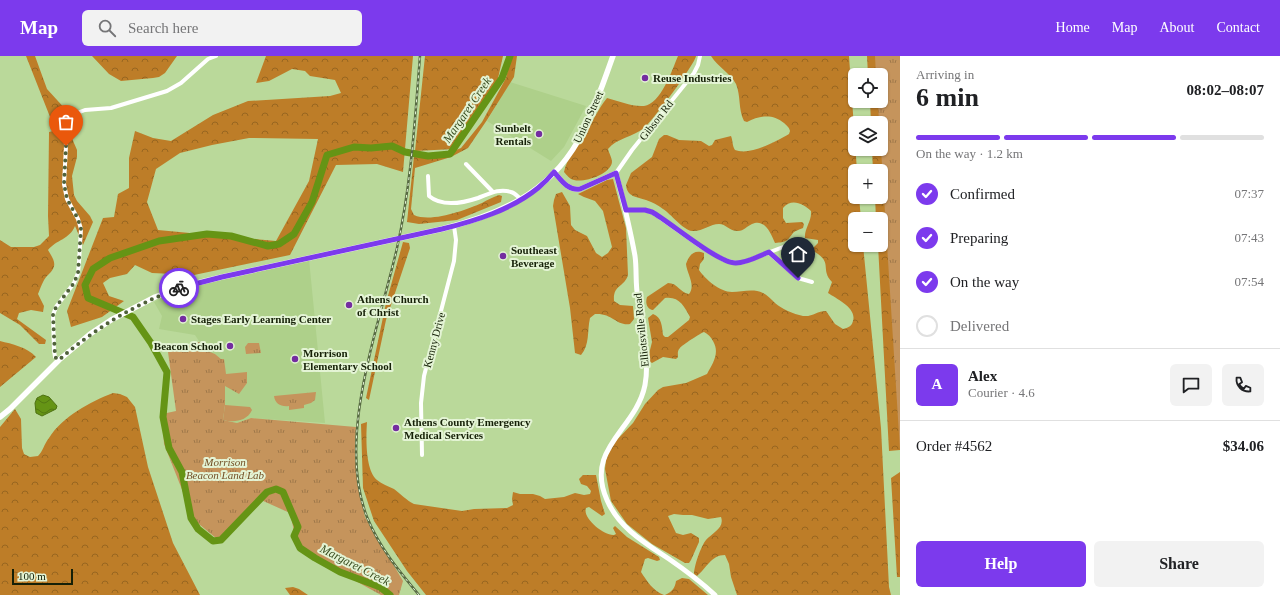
<!DOCTYPE html>
<meta charset="utf-8">
<style>
body{margin:0;font-family:Georgia,serif;background:#f2f2f2;color:#202124;height:100vh;display:flex;flex-direction:column;font-size:15px;white-space:nowrap}
*{box-sizing:border-box;margin:0}
p{font-size:13px;color:#757577}
.icon{flex:none;width:22px;height:22px;fill:none;stroke:currentColor;stroke-width:2;stroke-linecap:round;stroke-linejoin:round}
.map{position:relative;flex:1;overflow:hidden}
.panel{display:flex;flex-direction:column;background:#fff;width:380px}
.panel>*{flex:none}
.controls{position:absolute;left:848px;top:12px;display:grid;gap:8px}
.controls a{display:grid;place-items:center;width:40px;height:40px;border-radius:6px;background:#fff;box-shadow:0 1px 3px #0004;font-size:20px}
.scale{position:absolute;left:12px;bottom:10px;width:61px;box-sizing:border-box;padding-left:4px;border:2px solid #152007;border-top:0;font-size:11px;line-height:14px;white-space:nowrap;color:#152007;-webkit-text-stroke:3px #e4f4d5;paint-order:stroke}
.pin{position:absolute;display:grid;place-items:center;width:34px;height:34px;color:#fff;margin:-41px -17px;border-radius:50% 50% 50% 0;rotate:-45deg;box-shadow:0 0 4px #0007}
.pin .icon{rotate:45deg}
.courier{position:absolute;display:grid;place-items:center;width:40px;height:40px;margin:-20px;border:3px solid #7c3aed;border-radius:50%;background:#fff;color:#222;box-shadow:0 1px 5px #0007}
.summary em{font-style:normal;font-weight:800}
.summary div{display:flex;flex-direction:column-reverse}
.summary{display:flex;align-items:center;justify-content:space-between;height:68px;padding:0 16px}
h1{font-size:26px;font-weight:800;line-height:30px}
.bar{display:grid;grid-template-columns:repeat(4,1fr);gap:6px 4px;align-content:center;height:48px;padding:0 16px}
.bar i{height:5px;border-radius:3px;background:#e0e0e0}
.bar .current{background:#7c3aed}
.bar p{grid-column:span 4}
.line{display:flex;align-items:center;gap:10px;padding:0 16px;border-top:1px solid #e0e0e0}
.line div{flex:1}
.round{display:grid;place-items:center;flex:none;width:42px;height:42px;border-radius:6px;background:#f2f2f2}
ol{padding:0 16px;list-style:none}
li{display:flex;align-items:center;gap:12px;height:44px}
li p{margin-inline-start:auto}
li .icon{padding:4px;border-radius:50%;background:#7c3aed;color:#fff;stroke-width:4}
li:last-child{color:#757577}
li i{width:22px;height:22px;border:2px solid #e0e0e0;border-radius:50%}
.button{display:flex;gap:8px;margin-top:auto;padding:8px 16px}
.button a{flex:1;height:46px;border-radius:6px;background:#7c3aed;color:#fff;font-size:16px;font-weight:800;line-height:46px;text-align:center}
.button a+a{background:#f2f2f2;color:#202124}
header{display:flex;align-items:center;gap:24px;box-sizing:border-box;height:56px;padding:0 20px;background:#7c3aed;color:#fff}
header strong{font-size:19px}
nav{display:flex;gap:22px;margin-inline-start:auto;font-size:14px}
.search{width:280px;height:36px;background:#f2f2f2;display:flex;align-items:center;gap:10px;box-sizing:border-box;padding:0 14px;border-radius:6px;color:#757577;font-size:15px}
main{display:flex;flex:1;min-height:0}
.map>svg:first-child{display:block}
.built{fill:#aed08a}
.grass{fill:#c5945c}
.forest{fill:url(#forest-crowns);fill-rule:evenodd}
.park{fill:url(#park-tufts)}
.water{fill:url(#water-waves);stroke:#4d7111}
.lines{fill:none;stroke-linecap:round;stroke-linejoin:round}
.river{stroke:#659415;stroke-width:7}
.minor{stroke:#fff;stroke-width:4}
.tertiary{stroke:#fff;stroke-width:5}
.secondary{stroke:#fff;stroke-width:5.5}
.rail-casing{stroke:#576a42;stroke-width:2.5}
.rail{stroke:#e4f4d5;stroke-width:1;stroke-dasharray:3;stroke-linecap:butt}
.done{stroke:#4f613a;stroke-width:4;stroke-dasharray:0 7.2}
.route{stroke:#7c3aed;stroke-width:5}
.poi-dot{fill:#742da0;stroke:#e4f4d5;stroke-width:1.5}
.labels{text-anchor:middle;stroke-width:4;stroke-linejoin:round;paint-order:stroke}
.poi-label{font-size:11px;font-weight:bold;fill:#152007;stroke:#e4f4d5;text-anchor:start}
.street-label{font-size:11px;fill:#152007;stroke:#e4f4d5}
.park-label{font-size:11px;font-style:italic;fill:#735026;stroke:#e4f4d5}
.water-label{font-size:12px;font-style:italic;fill:#384c1f;stroke:#e4f4d5}
</style>
<header>
<strong>Map</strong>
<div class="search"><svg class="icon" aria-label="search" viewBox="0 0 24 24"><circle cx="10" cy="10" r="6"/><path d="M15 15l6 6"/></svg>Search here</div>
<nav><a>Home</a><a>Map</a><a>About</a><a>Contact</a></nav>
</header>
<main>
<div class="map">
<svg width="900" height="539" viewBox="0 0 900 539">
<defs>
<pattern id="forest-crowns" width="20" height="18" patternUnits="userSpaceOnUse"><rect width="20" height="18" fill="#bd7d28"/><path d="M2 6a3 3 0 1 1 6 0M12 15a3 3 0 1 1 6 0" fill="none" stroke="#986620"/></pattern>
<pattern id="park-tufts" width="24" height="20" patternUnits="userSpaceOnUse"><rect width="24" height="20" fill="#c5945c"/><path d="M3 7l-1-3M5 7V3M7 7l1-3M15 17l-1-3M17 17v-4M19 17l1-3" fill="none" stroke="#9f784a"/></pattern>
<pattern id="water-waves" width="16" height="10" patternUnits="userSpaceOnUse"><rect width="16" height="10" fill="#659415"/><path d="M0 5q4-4 8 0t8 0" fill="none" stroke="#527811"/></pattern>
</defs>
<rect width="100%" height="100%" fill="#bad99a"/>
<path class="built" d="M 510,26 L 586,50 L 564,91 L 551,105 L 487,65 Z
M 309,203 L 325,367 L 251,362 L 237,367 L 223,364 L 225,349 L 221,303 L 215,298 L 205,294 L 195,279 L 159,273 L 162,260 L 154,246 L 172,237 L 203,228 Z"/>
<path class="grass" d="M 225,349 L 250,351 L 252,354 C 247,365 234,367 223,364 Z"/>
<path class="forest" d="M 26,0 L 35,0 L 47,33 L 68,56 L 65,62 L 60,66 L 52,66 Z
M 92,0 L 177,0 L 165,17 L 159,21 L 153,22 L 121,25 L 109,18 Z
M 266,0 L 413,0 L 403,116 L 377,108 L 336,109 L 290,199 L 194,219 L 152,217 L 135,209 L 127,218 L 110,222 L 103,227 L 109,240 L 124,245 L 102,261 L 71,271 L 67,255 L 103,162 L 114,161 L 118,138 L 129,132 L 129,102 L 135,75 L 153,82 L 171,85 L 213,59 L 248,45 L 330,40 L 341,37 L 335,24 L 310,20 L 305,15 L 292,13 L 269,25 L 256,27 ZM 249,82 L 318,83 L 309,125 L 276,185 L 158,174 L 147,146 L 156,113 L 180,97 L 212,89 Z
M 425,0 L 503,0 L 497,27 L 454,93 L 415,95 Z
M 511,0 L 517,0 L 514,21 L 487,64 L 468,92 L 451,101 L 415,112 L 411,153 L 414,159 C 431,167 466,154 482,147 C 487,144 493,141 499,139 L 502,140 L 501,146 L 457,164 L 419,168 L 407,166 L 414,100 L 432,98 L 446,98 L 461,92 L 482,66 L 506,22 Z
M 678,0 L 696,0 C 695,8 652,66 644,72 C 633,81 617,82 608,93 C 609,97 612,102 612,106 C 611,118 584,127 574,124 C 569,123 567,119 564,116 C 566,103 578,91 584,80 C 592,67 598,53 607,42 C 619,45 632,51 644,50 C 661,48 672,14 678,0 Z
M 711,0 L 849,0 L 857,115 L 855,115 L 855,141 L 859,141 L 861,163 L 855,163 L 855,189 L 863,189 L 881,372 L 889,531 L 891,539 L 737,539 L 731,521 L 729,508 L 725,499 C 711,499 706,513 697,520 L 694,518 C 694,510 701,490 706,484 C 712,477 725,472 721,461 L 708,463 L 692,459 L 683,459 L 674,458 L 668,460 L 676,477 L 683,479 L 691,477 L 699,482 L 699,486 L 691,504 L 689,507 L 685,507 L 652,488 L 627,468 L 611,445 L 605,413 L 606,402 L 612,389 L 633,367 L 645,348 L 658,334 L 663,331 L 686,327 L 707,318 C 713,307 720,297 713,285 C 711,281 708,278 704,276 C 701,277 682,289 680,292 C 677,295 678,298 678,301 L 676,303 L 663,301 L 652,307 L 649,305 L 648,302 L 652,286 L 648,262 L 653,258 C 662,261 662,271 663,279 L 665,281 L 668,281 L 689,264 L 690,261 C 684,250 679,240 665,242 L 653,254 C 647,253 645,247 647,241 L 668,227 C 678,227 680,237 689,238 C 696,229 687,218 686,208 C 689,199 694,193 704,197 L 704,203 L 700,208 L 699,214 C 705,223 720,236 732,236 C 742,236 753,232 763,237 C 767,239 771,243 775,247 C 782,253 793,258 803,260 C 813,261 817,255 826,255 L 835,268 L 843,273 C 848,272 852,270 853,265 C 857,252 837,243 828,237 L 832,226 C 819,212 835,206 811,194 L 818,187 L 818,184 L 805,182 C 804,173 812,165 811,155 C 803,147 791,142 783,152 L 783,162 L 786,167 L 802,166 L 804,168 L 803,172 C 800,173 795,175 793,177 C 787,185 787,186 775,187 C 771,178 765,162 752,168 C 747,170 744,175 738,175 C 729,175 726,168 719,168 C 710,168 702,176 692,175 C 683,174 671,158 663,153 C 658,149 652,146 646,144 C 637,141 627,141 626,129 L 631,117 L 652,101 L 659,83 L 664,79 L 667,79 L 679,84 L 701,85 L 709,90 L 712,89 L 715,84 L 731,80 C 733,85 732,89 735,94 C 750,100 777,85 789,78 L 790,75 C 789,71 787,70 784,67 C 772,57 759,60 747,66 L 744,65 C 738,53 741,40 736,28 C 730,17 718,11 711,0 Z
M 867,0 L 900,0 L 900,394 L 889,395 L 878,189 L 881,189 L 881,163 L 876,163 L 875,141 L 881,141 L 881,115 L 873,115 L 872,93 L 881,93 L 881,67 L 871,67 L 870,45 L 881,45 L 881,19 L 868,19 Z
M 57,74 L 71,80 L 77,94 L 77,101 L 72,120 L 74,139 L 77,145 L 90,160 L 93,166 L 83,189 L 75,170 C 70,183 56,184 48,194 C 56,207 57,210 47,220 C 43,224 40,233 38,238 L 44,250 L 43,256 L 31,254 L 19,257 L 17,263 L 46,284 L 45,288 L 39,288 L 20,269 L 0,257 L 0,184 L 11,191 L 34,191 L 40,189 L 49,180 L 48,160 L 49,76 Z
M 613,123 L 626,172 L 628,219 C 624,232 613,228 614,245 L 620,249 L 633,250 L 634,263 L 630,268 C 616,270 613,257 595,258 L 590,262 C 587,275 590,289 581,299 L 575,297 L 570,252 L 553,150 L 554,144 L 556,138 L 562,136 L 570,150 L 571,169 L 575,174 L 587,180 L 596,197 L 602,201 L 608,197 L 612,191 L 603,155 L 595,145 L 584,141 L 578,138 L 607,124 Z
M 403,186 L 409,187 L 410,192 L 386,264 L 369,344 L 366,342 L 386,247 Z
M 0,285 C 12,288 27,291 36,301 L 0,331 Z
M 113,337 L 120,338 L 127,341 L 135,351 L 148,411 L 173,487 L 200,539 L 0,539 L 0,371 L 15,353 L 21,363 L 22,392 L 24,398 L 30,401 L 38,400 C 43,395 44,388 49,382 C 63,360 90,346 113,337 Z
M 367,366 C 366,381 365,414 377,424 C 382,428 388,430 394,433 C 401,438 406,444 414,448 L 462,455 L 474,453 L 507,452 L 513,449 L 512,443 L 513,436 L 520,438 L 533,438 L 540,440 L 545,443 L 564,441 L 575,437 L 584,439 L 590,438 L 591,435 L 587,430 L 581,428 L 579,423 L 583,419 L 596,419 L 601,445 L 605,458 L 602,460 L 589,451 L 586,452 C 582,462 604,480 614,479 L 616,478 L 613,472 L 615,470 L 627,481 L 659,501 L 660,504 L 657,505 L 648,502 L 645,503 L 641,516 C 647,525 653,535 664,539 L 426,539 L 407,515 L 374,465 L 363,432 L 361,368 Z
M 900,416 L 900,521 L 897,521 L 891,422 Z
M 682,522 L 689,523 L 708,539 L 665,539 C 672,536 675,532 676,525 Z
M 293,531 L 299,533 L 308,539 L 290,539 L 285,532 Z"/>
<path class="park" d="M 875,0 L 900,0 L 900,394 L 881,93 L 881,67 L 879,67 L 878,45 L 881,45 L 881,19 L 876,19 Z
M 199,286 L 205,294 L 215,298 L 221,303 L 224,303 L 226,318 L 247,316 L 247,327 L 239,338 L 225,330 L 225,349 L 223,364 L 237,367 L 251,362 L 356,371 L 355,393 L 357,421 L 365,461 L 403,525 L 399,539 L 381,539 L 298,493 L 290,457 L 261,444 L 222,487 L 194,464 L 164,388 L 162,358 L 176,355 L 168,296 Z
M 248,287 L 259,287 L 261,297 L 246,298 L 245,291 Z
M 316,336 L 315,344 L 311,347 L 304,349 L 304,352 L 289,354 L 289,350 C 281,351 275,348 274,340 Z"/>
<path class="water" d="M 43,339 L 49,341 L 57,350 L 56,353 L 42,360 L 36,357 L 35,347 L 37,342 Z"/>
<g class="lines">
<path class="river" d="M 390,539 L 380,531 L 340,516 L 315,502 L 300,492 L 294,480 L 298,471 L 283,436 L 276,433 L 267,436 L 221,484 L 213,485 L 198,473 L 191,462 L 182,416 L 169,392 L 163,361 L 167,316 L 151,287 L 133,261 L 88,242 L 85,229 L 93,213 L 110,202 L 159,185 L 207,178 L 231,180 L 268,190 L 279,188 L 294,178 L 312,146 L 327,99 L 354,91 L 371,92 L 392,90 L 405,96 L 428,100 L 450,98 L 502,22 L 510,0"/>
<path class="minor" d="M 466,108 L 492,135
M 616,117 L 632,94 L 694,17 L 698,9 L 700,0
M 428,120 L 429,140 C 442,151 463,147 478,142 C 489,138 499,132 511,136 C 515,137 518,141 521,143
M 625,154 L 645,154 L 652,156 L 700,190 L 724,204 L 736,207 L 744,206 L 791,188
M 769,197 L 798,222 L 812,226
M 59,304 L 55,301 L 54,295 L 53,259 L 56,251 L 74,227 L 78,217 L 79,206 L 81,173 L 78,163 L 67,143 L 64,128 L 66,90 L 65,73 L 69,65 L 77,57 L 85,54 L 111,52 L 167,35 L 181,27 L 208,3 L 216,0
M 422,399 L 421,347 L 424,320 L 454,205 L 456,184 L 454,170"/>
<path class="tertiary" d="M 554,116 C 561,124 568,135 580,133 L 616,117 C 623,144 630,172 635,200 C 637,214 635,228 638,242 C 642,269 650,302 645,329 C 636,374 584,392 607,444 C 619,472 645,487 669,503 C 685,514 701,526 715,539"/>
<path class="secondary" d="M 0,361 L 10,353 L 59,304 L 90,278 L 111,264 L 155,241 L 185,230 L 222,221 L 442,173 C 498,159 548,138 578,85 C 593,59 603,27 613,0"/>
<g class="rail-casing">
<path id="rail" d="M 419,539 C 399,515 379,491 367,461 C 336,382 379,271 397,192 C 411,130 415,63 420,0"/>
</g>
<use href="#rail" class="rail"/>
</g>
<g class="lines">
<path class="done" d="M 66,90 L 64,128 L 67,143 L 78,163 L 81,173 L 78,217 L 74,227 L 56,251 L 53,259 L 55,301 L 59,304 C 95,272 134,249 179,232"/>
<path class="route" d="M 179,232 L 222,221 L 442,173 C 475,165 511,154 538,132 C 544,127 549,122 554,116 C 561,124 568,135 580,133 L 616,117 L 626,154 L 645,154 L 652,156 C 670,166 719,208 736,207 C 747,207 759,200 769,196 L 798,222"/>
</g>
<g class="poi-dot">
<circle cx="645" cy="22" r="4"/>
<circle cx="539" cy="78" r="4"/>
<circle cx="503" cy="200" r="4"/>
<circle cx="349" cy="249" r="4"/>
<circle cx="183" cy="263" r="4"/>
<circle cx="230" cy="290" r="4"/>
<circle cx="295" cy="303" r="4"/>
<circle cx="396" cy="372" r="4"/>
</g>
<g class="labels">
<g class="poi-label">
<text x="653" y="26">Reuse Industries</text>
<text x="531" y="76" text-anchor="end">Sunbelt<tspan x="531" dy="13">Rentals</tspan></text>
<text x="511" y="198">Southeast<tspan x="511" dy="13">Beverage</tspan></text>
<text x="357" y="247">Athens Church<tspan x="357" dy="13">of Christ</tspan></text>
<text x="191" y="267">Stages Early Learning Center</text>
<text x="222" y="294" text-anchor="end">Beacon School</text>
<text x="303" y="301">Morrison<tspan x="303" dy="13">Elementary School</tspan></text>
<text x="404" y="370">Athens County Emergency<tspan x="404" dy="13">Medical Services</tspan></text>
</g>
<g class="street-label">
<text transform="translate(588 61) rotate(-65)" y="4">Union Street</text>
<text transform="translate(656 64) rotate(-52)" y="4">Gibson Rd</text>
<text transform="translate(641 274) rotate(-96)" y="4">Elliotsville Road</text>
<text transform="translate(434 284) rotate(-75)" y="4">Kenny Drive</text>
</g>
<g class="park-label">
<text x="225" y="410">Morrison<tspan x="225" dy="13">Beacon Land Lab</tspan></text>
</g>
<g class="water-label">
<text transform="translate(467 54) rotate(-56)" y="4">Margaret Creek</text>
<text transform="translate(355 509) rotate(27)" y="4">Margaret Creek</text>
</g>
</g>
</svg>
<div class="controls">
<a><svg class="icon" aria-label="locate" viewBox="0 0 24 24"><circle cx="12" cy="12" r="6"/><path d="M12 2v4M12 18v4M2 12h4M18 12h4"/></svg></a>
<a><svg class="icon" aria-label="layers" viewBox="0 0 24 24"><path d="M12 4l9 5-9 5-9-5zM3 14l9 5 9-5"/></svg></a>
<a>+</a>
<a>−</a>
</div>
<div class="scale">100 m</div>
<div class="pin" style="left:66px;top:90px;background:#ea580c"><svg class="icon" aria-label="bag" viewBox="0 0 24 24"><path d="M5 8h14l-1 12H6zM9 8a3 3 0 0 1 6 0"/></svg></div>
<div class="pin" style="left:798px;top:222px;background:#1f2937"><svg class="icon" aria-label="home" viewBox="0 0 24 24"><path d="M3 11l9-7 9 7M6 9v11h12V9"/></svg></div>
<div class="courier" style="left:179px;top:232px"><svg class="icon" aria-label="bike" viewBox="0 0 24 24"><circle cx="6" cy="16" r="4"/><circle cx="18" cy="16" r="4"/><path d="M6 16l4-8h5l3 8M10 8l3 8H6M13 5h3"/></svg></div>
</div>
<section class="panel">
<div class="summary"><div><h1>6 min</h1><p>Arriving in</p></div><em>08:02–08:07</em></div>
<div class="bar"><i class="current"></i><i class="current"></i><i class="current"></i><i></i><p>On the way · 1.2 km</p></div>
<ol>
<li><svg class="icon" aria-label="check" viewBox="0 0 24 24"><path d="M5 12l5 5 9-10"/></svg>Confirmed<p>07:37</p></li>
<li><svg class="icon" aria-label="check" viewBox="0 0 24 24"><path d="M5 12l5 5 9-10"/></svg>Preparing<p>07:43</p></li>
<li><svg class="icon" aria-label="check" viewBox="0 0 24 24"><path d="M5 12l5 5 9-10"/></svg>On the way<p>07:54</p></li>
<li><i></i>Delivered</li>
</ol>
<div class="line" style="height:72px"><b class="round" style="background:#7c3aed;color:#fff">A</b><div><b>Alex</b><p>Courier · 4.6</p></div><a class="round"><svg class="icon" aria-label="chat" viewBox="0 0 24 24"><path d="M4 5h16v11H9l-5 4z"/></svg></a><a class="round"><svg class="icon" aria-label="phone" viewBox="0 0 24 24"><path d="M5 4h4l2 5-3 2q2 4 5 5l2-3 5 2v4C11 20 4 13 5 4z"/></svg></a></div>
<div class="line" style="height:52px"><div>Order #4562</div><b>$34.06</b></div>
<div class="button"><a>Help</a><a>Share</a></div>
</section>
</main>
